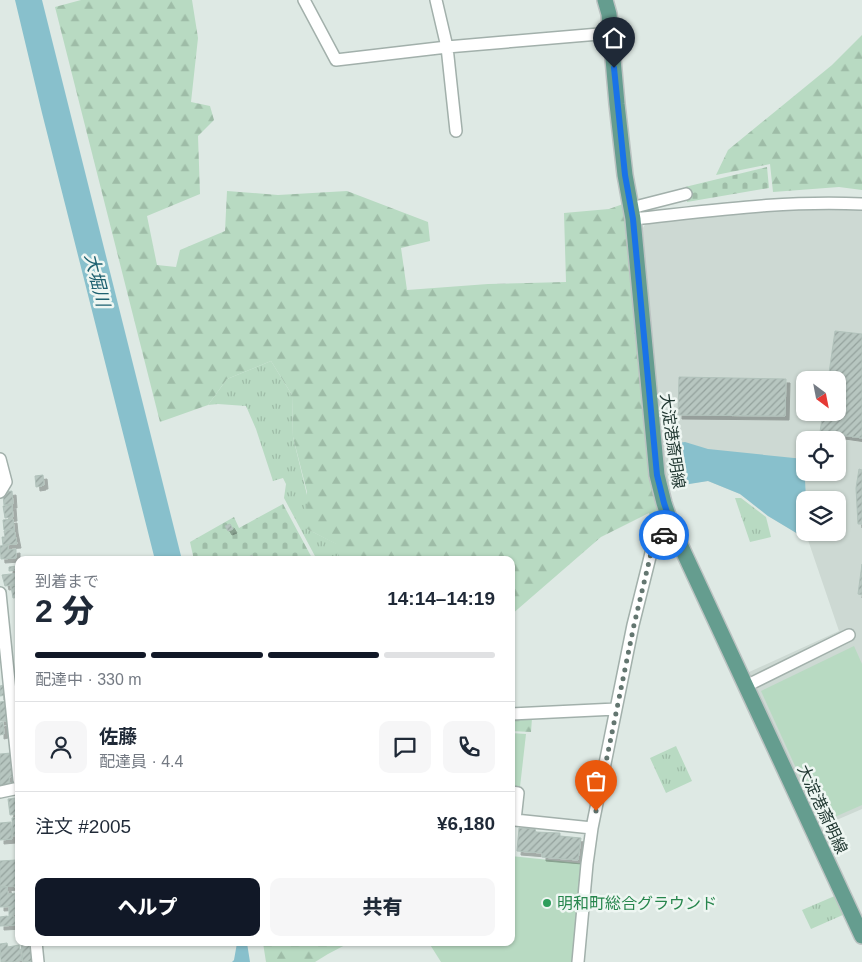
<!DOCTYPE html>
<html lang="ja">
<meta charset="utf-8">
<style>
body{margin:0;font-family:Arial,"Noto Sans JP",sans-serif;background:#f6f6f7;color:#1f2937;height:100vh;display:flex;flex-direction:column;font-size:19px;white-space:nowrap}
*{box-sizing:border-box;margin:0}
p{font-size:16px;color:#747a83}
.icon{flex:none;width:28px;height:28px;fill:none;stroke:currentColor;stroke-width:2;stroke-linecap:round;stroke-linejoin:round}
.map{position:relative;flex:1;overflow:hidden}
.panel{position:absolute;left:15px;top:556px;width:500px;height:390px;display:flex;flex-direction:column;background:#fff;border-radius:10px;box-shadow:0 1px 4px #0004}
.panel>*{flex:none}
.needle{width:32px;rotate:148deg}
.controls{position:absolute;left:796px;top:371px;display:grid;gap:10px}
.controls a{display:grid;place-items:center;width:50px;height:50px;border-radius:10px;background:#fff;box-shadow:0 1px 4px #0004;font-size:25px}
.pin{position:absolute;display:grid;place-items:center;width:42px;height:42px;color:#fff;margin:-51px -21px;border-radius:50% 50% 50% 0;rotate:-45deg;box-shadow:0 0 5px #0007}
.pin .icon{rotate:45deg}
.courier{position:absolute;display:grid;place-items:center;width:50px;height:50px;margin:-25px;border:4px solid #1a73e8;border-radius:50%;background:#fff;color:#222;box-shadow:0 1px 6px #0007}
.headline em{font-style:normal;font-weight:800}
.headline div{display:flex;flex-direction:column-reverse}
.headline{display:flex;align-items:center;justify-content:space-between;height:85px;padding:0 20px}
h1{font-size:32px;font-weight:800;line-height:38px}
.bar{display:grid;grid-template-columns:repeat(4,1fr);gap:8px 5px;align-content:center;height:60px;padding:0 20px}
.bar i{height:6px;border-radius:4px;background:#e0e1e3}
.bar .active{background:#111827}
.bar p{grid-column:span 4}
.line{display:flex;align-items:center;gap:12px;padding:0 20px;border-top:1px solid #e0e1e3}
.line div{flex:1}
.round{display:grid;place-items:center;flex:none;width:52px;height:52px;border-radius:10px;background:#f6f6f7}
.button{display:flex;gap:10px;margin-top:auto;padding:10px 20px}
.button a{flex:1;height:58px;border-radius:10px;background:#111827;color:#fff;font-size:20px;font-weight:800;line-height:58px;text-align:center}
.button a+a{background:#f6f6f7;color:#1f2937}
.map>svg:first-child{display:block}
.built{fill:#cdd9d3;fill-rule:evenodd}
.grass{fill:url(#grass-tufts)}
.forest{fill:url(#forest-firs)}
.cemetery{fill:url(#cemetery-stones)}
.park{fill:#b8dac2}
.water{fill:#88c0cc}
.building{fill:url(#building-hatch);stroke:#b1c2bb;filter:url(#shadow)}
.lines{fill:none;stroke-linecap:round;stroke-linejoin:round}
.minor-casing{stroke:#a2b0ab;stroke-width:14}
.major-casing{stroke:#bcc3c2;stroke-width:18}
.minor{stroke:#fff;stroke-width:11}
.major{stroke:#659d8f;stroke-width:15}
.done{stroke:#637670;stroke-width:5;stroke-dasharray:0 9}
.route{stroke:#1a73e8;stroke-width:6}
.leisure-dot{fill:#2e9e5b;stroke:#eef6f2;stroke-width:2}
.labels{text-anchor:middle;stroke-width:5;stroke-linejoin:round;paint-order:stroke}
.street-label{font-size:16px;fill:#213832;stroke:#eef6f2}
.leisure-label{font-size:16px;fill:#27864d;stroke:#eef6f2;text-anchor:start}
.water-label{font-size:18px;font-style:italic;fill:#1e6170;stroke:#eef6f2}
</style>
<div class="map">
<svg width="862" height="962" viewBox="0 0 862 962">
<defs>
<pattern id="grass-tufts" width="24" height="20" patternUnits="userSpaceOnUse" patternTransform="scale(1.25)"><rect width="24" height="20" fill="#b8dac2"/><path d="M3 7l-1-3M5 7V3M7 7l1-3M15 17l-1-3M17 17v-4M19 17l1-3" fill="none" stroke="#9ebca7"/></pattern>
<pattern id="forest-firs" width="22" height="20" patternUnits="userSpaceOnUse" patternTransform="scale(1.25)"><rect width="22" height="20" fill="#b8dac2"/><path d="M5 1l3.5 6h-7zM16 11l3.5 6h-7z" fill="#9ebca7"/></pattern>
<pattern id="cemetery-stones" width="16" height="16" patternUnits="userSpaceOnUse" patternTransform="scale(1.25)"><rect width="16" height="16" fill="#b8dac2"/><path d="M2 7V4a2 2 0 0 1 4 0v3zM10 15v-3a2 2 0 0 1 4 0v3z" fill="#9ebca7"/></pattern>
<pattern id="building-hatch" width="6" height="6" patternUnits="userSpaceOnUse" patternTransform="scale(1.25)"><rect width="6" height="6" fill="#b7c6c0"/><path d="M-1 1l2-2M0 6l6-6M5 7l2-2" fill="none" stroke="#94a29d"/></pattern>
<filter id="shadow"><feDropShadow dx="4" dy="4" stdDeviation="0" flood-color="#0004"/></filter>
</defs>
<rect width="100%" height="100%" fill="#dee9e4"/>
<path class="built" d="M 817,207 L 862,209 L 862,809 L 818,828 L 747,673 L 839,631 L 808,540 L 768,516 L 740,494 L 708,481 L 665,487 L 641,231 L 646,223 ZM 805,380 L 838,380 L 838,412 L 805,412 ZM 805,440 L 838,440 L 838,472 L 805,472 ZM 805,500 L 838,500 L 838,532 L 805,532 Z"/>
<path class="grass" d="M 271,361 L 292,395 L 293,437 L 307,495 L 307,529 L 337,544 L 339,560 L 314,560 L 316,558 L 284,498 L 286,484 L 283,478 L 273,481 L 256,429 L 246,406 L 218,404 L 208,405 L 227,379 Z
M 735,498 L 741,498 L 766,517 L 771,537 L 750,542 Z
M 676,746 L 692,781 L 666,793 L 650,758 Z
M 837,895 L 845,914 L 811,929 L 802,910 Z"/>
<path class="forest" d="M 81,0 L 192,0 L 198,38 L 191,102 L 210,106 L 214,120 L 198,136 L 200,194 L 147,216 L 157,265 L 176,267 L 180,250 L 225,231 L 227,191 L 278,195 L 347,191 L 428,222 L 430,241 L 401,248 L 407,290 L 488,284 L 566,282 L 564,213 L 609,209 L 623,204 L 653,492 L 662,521 L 661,529 L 655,535 L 649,513 L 601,537 L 511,615 L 511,560 L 339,560 L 336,544 L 307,529 L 307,492 L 293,437 L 292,395 L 271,361 L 227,379 L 208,405 L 160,422 L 55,7 Z
M 862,35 L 862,190 L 839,187 L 773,192 L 770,164 L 716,175 L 728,150 L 832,65 Z
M 532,718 L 531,732 L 511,731 L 511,719 Z
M 263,943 L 263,942 L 349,943 L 328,954 L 315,962 L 266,962 Z"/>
<path class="cemetery" d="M 767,167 L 769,188 L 687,202 L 685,187 Z
M 283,504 L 312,558 L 308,560 L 194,560 L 190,542 L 234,517 L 239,528 Z"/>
<path class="park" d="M 854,646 L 862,664 L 862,805 L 821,823 L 761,691 Z
M 511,733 L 526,734 L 520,787 L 511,786 Z
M 511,856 L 587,864 L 577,962 L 441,962 L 429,943 L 511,942 Z"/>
<path class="water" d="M 15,0 L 42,0 L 182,560 L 155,560 L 42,113 Z
M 685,442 L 708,449 L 804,459 L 806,500 L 805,500 L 805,532 L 808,533 L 808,540 L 768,516 L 740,494 L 708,481 L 677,486 L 672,444 Z
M 237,943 L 247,943 L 250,962 L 232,962 L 234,960 Z"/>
<path class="building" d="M 835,331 L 862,334 L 862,438 L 820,432 L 823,412 L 838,412 L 838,380 L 828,380 Z
M 679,377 L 786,379 L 785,416 L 678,415 Z
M 859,469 L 862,470 L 862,524 L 858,524 L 856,488 Z
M 43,475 L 44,485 L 42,485 L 42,486 L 36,487 L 35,476 Z
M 12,491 L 13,504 L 4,505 L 3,495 L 4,492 Z
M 12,505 L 13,517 L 5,518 L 3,506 Z
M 13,519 L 14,529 L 4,530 L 3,520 Z
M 230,524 L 233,529 L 228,531 L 225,526 Z
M 14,529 L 17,544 L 3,545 L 2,537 L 5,537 L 4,531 Z
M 8,545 L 8,550 L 16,549 L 16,558 L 1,559 L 0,546 Z
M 252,555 L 254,560 L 243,560 Z
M 862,564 L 862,595 L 858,594 Z
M 17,566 L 18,570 L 9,571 L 9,567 Z
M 19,573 L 19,584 L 5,586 L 2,575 Z
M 19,585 L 19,597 L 13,598 L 11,586 Z
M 4,685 L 6,695 L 0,696 L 0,686 Z
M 6,701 L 8,721 L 0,721 L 0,702 Z
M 3,722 L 4,734 L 0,735 L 0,723 Z
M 11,753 L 13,776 L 9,777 L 10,787 L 0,788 L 0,754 Z
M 16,798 L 18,814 L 10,815 L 8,799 Z
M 18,817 L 19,836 L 13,836 L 12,818 Z
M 11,822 L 12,839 L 0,840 L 0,823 Z
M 519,828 L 535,829 L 536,832 L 560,833 L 560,836 L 581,838 L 578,860 L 542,857 L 542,853 L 517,851 Z
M 16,860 L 17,874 L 19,874 L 19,887 L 15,888 L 15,886 L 0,887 L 0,861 Z
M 0,887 L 7,887 L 8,894 L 17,893 L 17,906 L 0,907 Z
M 9,907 L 18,907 L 18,914 L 13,914 L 13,917 L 19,916 L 19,925 L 0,926 L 0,917 L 7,916 L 9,917 Z
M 21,942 L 32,942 L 34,961 L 23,962 Z
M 7,943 L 8,947 L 19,945 L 22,960 L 13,962 L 1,962 L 0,944 Z"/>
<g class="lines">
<g class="minor-casing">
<path id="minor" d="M 304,0 L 336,60 L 447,47 L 611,33
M 436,0 L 447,47 L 456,131
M 631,208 L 686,194
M 633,219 C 709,211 786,200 862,204
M 0,459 L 6,482 L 0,492
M 0,593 L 19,780
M 746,686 L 849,635
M 511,714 L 616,709
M 0,792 L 19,788
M 511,792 L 518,793 L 515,820 L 592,828
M 36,942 L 38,962
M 578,962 L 587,864 L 592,828 L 633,625 L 652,549 L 661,537 L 672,527"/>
</g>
<g class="major-casing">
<path id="major" d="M 605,0 L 609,14 L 617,104 L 625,175 L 633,219 L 657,475 L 664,503 L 672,527 L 862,936"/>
</g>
<use href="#minor" class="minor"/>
<use href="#major" class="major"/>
</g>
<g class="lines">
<path class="done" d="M 596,811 L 634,625 L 652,549 L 656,543 L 664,535"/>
<path class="route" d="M 614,68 L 625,175 L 633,219 L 657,475 L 664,503 L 672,527 L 664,535"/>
</g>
<circle class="leisure-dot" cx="547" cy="903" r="5"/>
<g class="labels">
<g class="street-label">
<text transform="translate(673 441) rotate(82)" y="6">大淀港斎明線</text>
<text transform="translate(823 809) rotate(65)" y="6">大淀港斎明線</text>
</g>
<g class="leisure-label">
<text x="557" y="909">明和町総合グラウンド</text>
</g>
<g class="water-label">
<text transform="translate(97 280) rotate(76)" y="6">大堀川</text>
</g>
</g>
</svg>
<div class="controls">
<a><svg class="needle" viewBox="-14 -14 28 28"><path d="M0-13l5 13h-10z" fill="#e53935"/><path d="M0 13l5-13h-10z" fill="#747a83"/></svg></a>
<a><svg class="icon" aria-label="locate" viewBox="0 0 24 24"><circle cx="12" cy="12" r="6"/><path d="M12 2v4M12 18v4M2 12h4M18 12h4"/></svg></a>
<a><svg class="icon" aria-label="layers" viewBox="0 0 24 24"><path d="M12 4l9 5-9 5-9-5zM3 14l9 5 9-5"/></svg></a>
</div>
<div class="pin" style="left:596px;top:811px;background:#ea580c"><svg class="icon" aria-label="bag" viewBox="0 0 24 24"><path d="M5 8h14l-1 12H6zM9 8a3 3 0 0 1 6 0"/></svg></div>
<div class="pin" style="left:614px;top:68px;background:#1f2937"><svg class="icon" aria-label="home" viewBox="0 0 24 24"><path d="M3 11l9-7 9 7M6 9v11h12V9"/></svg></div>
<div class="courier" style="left:664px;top:535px"><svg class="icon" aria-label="car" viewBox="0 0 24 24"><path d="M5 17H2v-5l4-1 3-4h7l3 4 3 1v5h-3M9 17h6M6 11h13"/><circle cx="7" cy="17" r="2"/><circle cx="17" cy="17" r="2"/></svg></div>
<section class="panel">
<div class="headline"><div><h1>2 分</h1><p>到着まで</p></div><em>14:14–14:19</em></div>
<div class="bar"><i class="active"></i><i class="active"></i><i class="active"></i><i></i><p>配達中 · 330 m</p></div>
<div class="line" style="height:90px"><a class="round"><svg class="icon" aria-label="person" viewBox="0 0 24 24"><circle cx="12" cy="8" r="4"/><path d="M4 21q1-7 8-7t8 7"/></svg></a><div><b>佐藤</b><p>配達員 · 4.4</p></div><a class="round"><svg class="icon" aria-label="chat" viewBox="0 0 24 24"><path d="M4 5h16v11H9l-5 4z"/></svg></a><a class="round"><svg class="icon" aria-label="phone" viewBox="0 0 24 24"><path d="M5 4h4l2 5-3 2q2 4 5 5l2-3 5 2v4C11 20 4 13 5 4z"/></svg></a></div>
<div class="line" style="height:65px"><div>注文 #2005</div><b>¥6,180</b></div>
<div class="button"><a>ヘルプ</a><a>共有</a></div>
</section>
</div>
